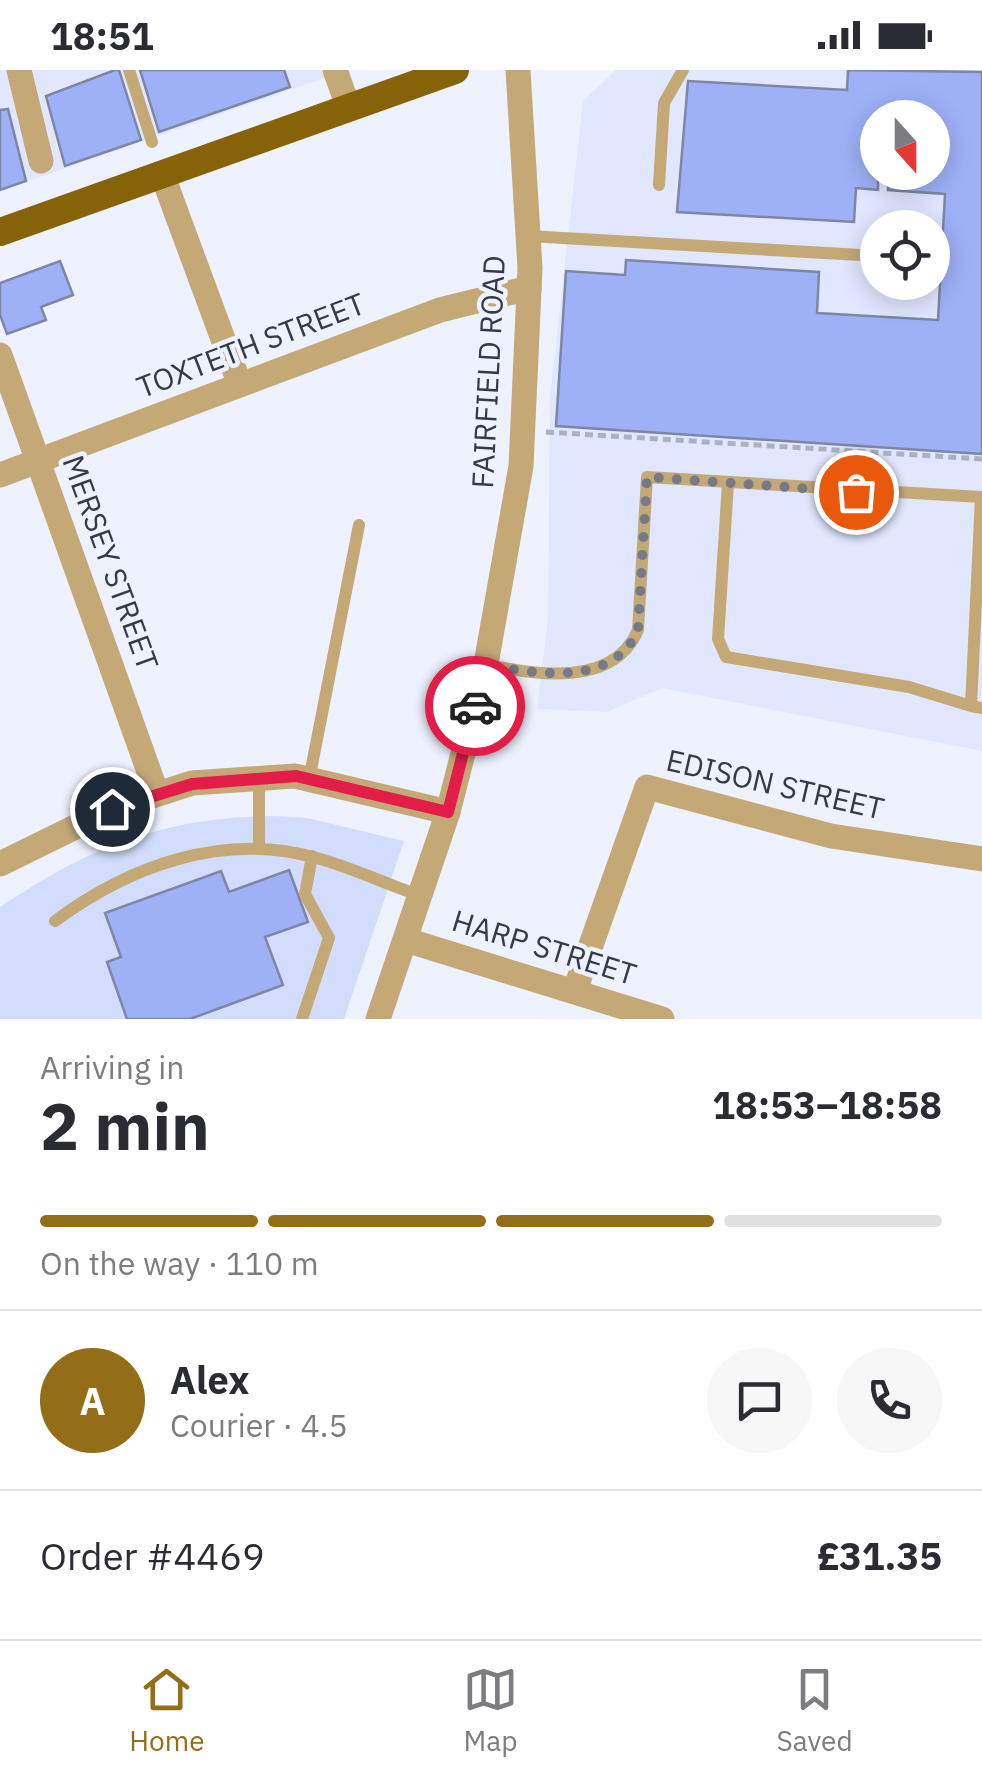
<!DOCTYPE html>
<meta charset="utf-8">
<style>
body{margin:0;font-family:"IBM Plex Sans",sans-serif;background:#f7f7f7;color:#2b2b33;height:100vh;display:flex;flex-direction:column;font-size:38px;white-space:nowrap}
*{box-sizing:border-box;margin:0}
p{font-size:32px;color:#7c7c81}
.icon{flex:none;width:55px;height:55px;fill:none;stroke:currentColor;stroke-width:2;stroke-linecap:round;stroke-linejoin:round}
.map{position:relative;height:949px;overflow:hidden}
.sheet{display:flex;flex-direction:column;background:#fff;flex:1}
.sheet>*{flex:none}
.needle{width:65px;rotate:159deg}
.tools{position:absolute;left:860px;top:30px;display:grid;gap:20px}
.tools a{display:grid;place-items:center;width:90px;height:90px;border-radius:50%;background:#fff;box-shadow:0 5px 25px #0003;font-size:50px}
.pin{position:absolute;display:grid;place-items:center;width:85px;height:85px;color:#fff;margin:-42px;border:5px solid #fff;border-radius:50%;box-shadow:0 2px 10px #0007}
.courier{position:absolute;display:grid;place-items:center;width:100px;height:100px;margin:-50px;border:8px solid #e11d48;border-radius:50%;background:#fff;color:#222;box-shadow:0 2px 12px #0007}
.head em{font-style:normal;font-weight:700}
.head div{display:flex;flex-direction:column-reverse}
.head{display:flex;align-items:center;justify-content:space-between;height:170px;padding:0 40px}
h1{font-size:65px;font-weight:700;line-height:75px}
.bar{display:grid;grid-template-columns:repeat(4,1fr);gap:15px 10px;align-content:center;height:120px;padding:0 40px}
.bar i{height:12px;border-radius:8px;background:#e1e1e2}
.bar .on{background:#946e16}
.bar p{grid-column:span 4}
.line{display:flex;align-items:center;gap:25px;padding:0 40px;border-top:2px solid #e1e1e2}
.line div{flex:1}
.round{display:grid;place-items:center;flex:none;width:105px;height:105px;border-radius:52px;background:#f7f7f7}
.status{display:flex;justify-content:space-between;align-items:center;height:70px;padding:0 50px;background:#fff;direction:ltr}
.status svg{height:28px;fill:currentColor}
.dock{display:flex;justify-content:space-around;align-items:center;height:140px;border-top:2px solid #e1e1e2;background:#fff;font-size:28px;color:#7c7c81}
.dock a{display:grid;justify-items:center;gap:5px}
.dock .on{color:#946e16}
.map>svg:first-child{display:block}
.built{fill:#e0e7ff;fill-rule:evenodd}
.green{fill:#d2dcfc}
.building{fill:#9eb1f7;stroke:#7e86a4;stroke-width:2.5}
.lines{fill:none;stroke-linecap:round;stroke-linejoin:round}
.path{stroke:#adb1be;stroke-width:5;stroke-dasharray:8 5;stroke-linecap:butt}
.service{stroke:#c4a977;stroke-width:12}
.minor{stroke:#c4a977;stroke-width:25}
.tertiary{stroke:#c4a977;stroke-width:25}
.trunk{stroke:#866208;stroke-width:28}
.done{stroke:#767a87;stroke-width:10;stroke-dasharray:0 18}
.route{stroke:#e11d48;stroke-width:12}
.labels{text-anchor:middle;stroke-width:9;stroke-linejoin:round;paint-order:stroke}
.street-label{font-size:30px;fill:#363a47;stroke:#eef2ff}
</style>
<div class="status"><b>18:51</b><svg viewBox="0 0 49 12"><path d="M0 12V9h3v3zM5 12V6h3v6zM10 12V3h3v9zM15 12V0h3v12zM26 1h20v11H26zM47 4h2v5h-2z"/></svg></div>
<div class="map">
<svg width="982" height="949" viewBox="0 0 982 949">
<rect width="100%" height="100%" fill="#eef2ff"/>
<path class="built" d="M 0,0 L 347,0 L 0,121 Z
M 616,0 L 982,0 L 982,681 L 662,618 L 607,642 L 537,639 L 548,548 L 550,327 L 583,31 ZM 878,48 L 932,48 L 932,102 L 878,102 ZM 878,158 L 932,158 L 932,212 L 878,212 Z"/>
<path class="green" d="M 274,746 L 307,748 L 404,771 L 344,949 L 0,949 L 0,837 C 93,775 162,748 274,746 Z"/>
<path class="building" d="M 115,0 L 119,0 L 141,70 L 65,96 L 46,26 Z
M 140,0 L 284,0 L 290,17 L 159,62 Z
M 848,0 L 982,2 L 982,384 L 556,356 L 566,201 L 625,205 L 626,190 L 819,202 L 817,243 L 938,250 L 945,124 L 888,120 L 888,102 L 932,102 L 932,48 L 878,48 L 878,120 L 856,118 L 854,152 L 677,142 L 688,11 L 847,20 Z
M 8,39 L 26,111 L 0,120 L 0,40 Z
M 60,191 L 73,225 L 41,237 L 46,250 L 7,264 L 0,245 L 0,213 Z
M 289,800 L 308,852 L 265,867 L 283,915 L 190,949 L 127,949 L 107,892 L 121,887 L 105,843 L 221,801 L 229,822 Z"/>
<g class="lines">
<path class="path" d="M 546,362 L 982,389"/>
<path class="service" d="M 129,0 L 152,72
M 659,115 L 664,33 L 683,0
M 528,166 L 878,186
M 728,413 L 718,569 L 726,587 L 909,617 L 971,636
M 486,594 C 536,606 614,617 638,560 L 647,407 L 981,427 L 971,636 L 982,638
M 259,709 L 259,779
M 309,710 L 359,455
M 55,851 C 128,797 221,762 313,787 C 349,796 385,814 421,826
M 302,949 L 329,868 L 305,824 L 312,786"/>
<path class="minor" d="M 19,0 L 41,91
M 335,0 L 348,36
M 162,104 L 240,315
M 0,285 L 157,724
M 0,405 L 440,240 L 529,218
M 0,794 L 112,739 L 192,713 L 295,706 L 448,742
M 406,870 L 662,949
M 575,920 L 647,717 L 831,766 L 982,789"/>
<path class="tertiary" d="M 378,949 L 448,742 L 486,594 L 521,396 L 530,198 L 518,0"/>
<path class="trunk" d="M 0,162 L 455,0"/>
</g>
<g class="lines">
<path class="done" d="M 475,636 L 486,594 C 536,605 614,617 638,560 L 647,407 L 856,422"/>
<path class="route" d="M 112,739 L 192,714 L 296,706 L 448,742 L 475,636"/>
</g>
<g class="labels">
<g class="street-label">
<text transform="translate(251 276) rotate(-21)" y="10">TOXTETH STREET</text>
<text transform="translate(489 302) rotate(-87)" y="10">FAIRFIELD ROAD</text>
<text transform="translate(110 493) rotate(70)" y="10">MERSEY STREET</text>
<text transform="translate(775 715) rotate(13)" y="10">EDISON STREET</text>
<text transform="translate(544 878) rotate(17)" y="10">HARP STREET</text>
</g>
</g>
</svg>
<div class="tools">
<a><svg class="needle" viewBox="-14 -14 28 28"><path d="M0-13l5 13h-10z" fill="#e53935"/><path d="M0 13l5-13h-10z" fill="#7c7c81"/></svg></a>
<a><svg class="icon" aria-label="locate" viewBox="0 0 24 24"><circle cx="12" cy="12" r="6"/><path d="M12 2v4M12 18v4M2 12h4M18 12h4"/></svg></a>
</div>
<div class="pin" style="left:856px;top:422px;background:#ea580c"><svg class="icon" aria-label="bag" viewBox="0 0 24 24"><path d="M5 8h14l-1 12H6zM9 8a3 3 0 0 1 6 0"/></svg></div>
<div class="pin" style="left:112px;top:739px;background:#1f2937"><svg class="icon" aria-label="home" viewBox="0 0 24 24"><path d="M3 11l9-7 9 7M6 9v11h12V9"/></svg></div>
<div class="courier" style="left:475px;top:636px"><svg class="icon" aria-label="car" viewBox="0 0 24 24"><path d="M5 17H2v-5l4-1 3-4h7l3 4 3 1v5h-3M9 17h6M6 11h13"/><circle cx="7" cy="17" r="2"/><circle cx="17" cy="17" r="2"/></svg></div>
</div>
<section class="sheet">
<div class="head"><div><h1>2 min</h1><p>Arriving in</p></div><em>18:53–18:58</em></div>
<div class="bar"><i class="on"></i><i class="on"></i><i class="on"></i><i></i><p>On the way · 110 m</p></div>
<div class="line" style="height:180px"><b class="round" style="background:#946e16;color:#fff">A</b><div><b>Alex</b><p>Courier · 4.5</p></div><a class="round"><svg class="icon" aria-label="chat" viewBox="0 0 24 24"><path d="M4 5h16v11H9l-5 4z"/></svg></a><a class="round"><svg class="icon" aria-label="phone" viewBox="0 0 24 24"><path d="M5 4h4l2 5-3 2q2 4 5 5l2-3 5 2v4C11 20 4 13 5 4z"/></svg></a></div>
<div class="line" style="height:130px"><div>Order #4469</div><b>£31.35</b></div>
</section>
<nav class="dock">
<a class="on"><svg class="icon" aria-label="home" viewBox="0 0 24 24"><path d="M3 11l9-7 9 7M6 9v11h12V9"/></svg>Home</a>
<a><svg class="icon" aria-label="map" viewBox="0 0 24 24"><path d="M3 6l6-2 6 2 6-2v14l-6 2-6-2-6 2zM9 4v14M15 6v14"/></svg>Map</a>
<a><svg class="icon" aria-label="saved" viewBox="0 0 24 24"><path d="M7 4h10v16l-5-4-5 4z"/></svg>Saved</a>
</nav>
